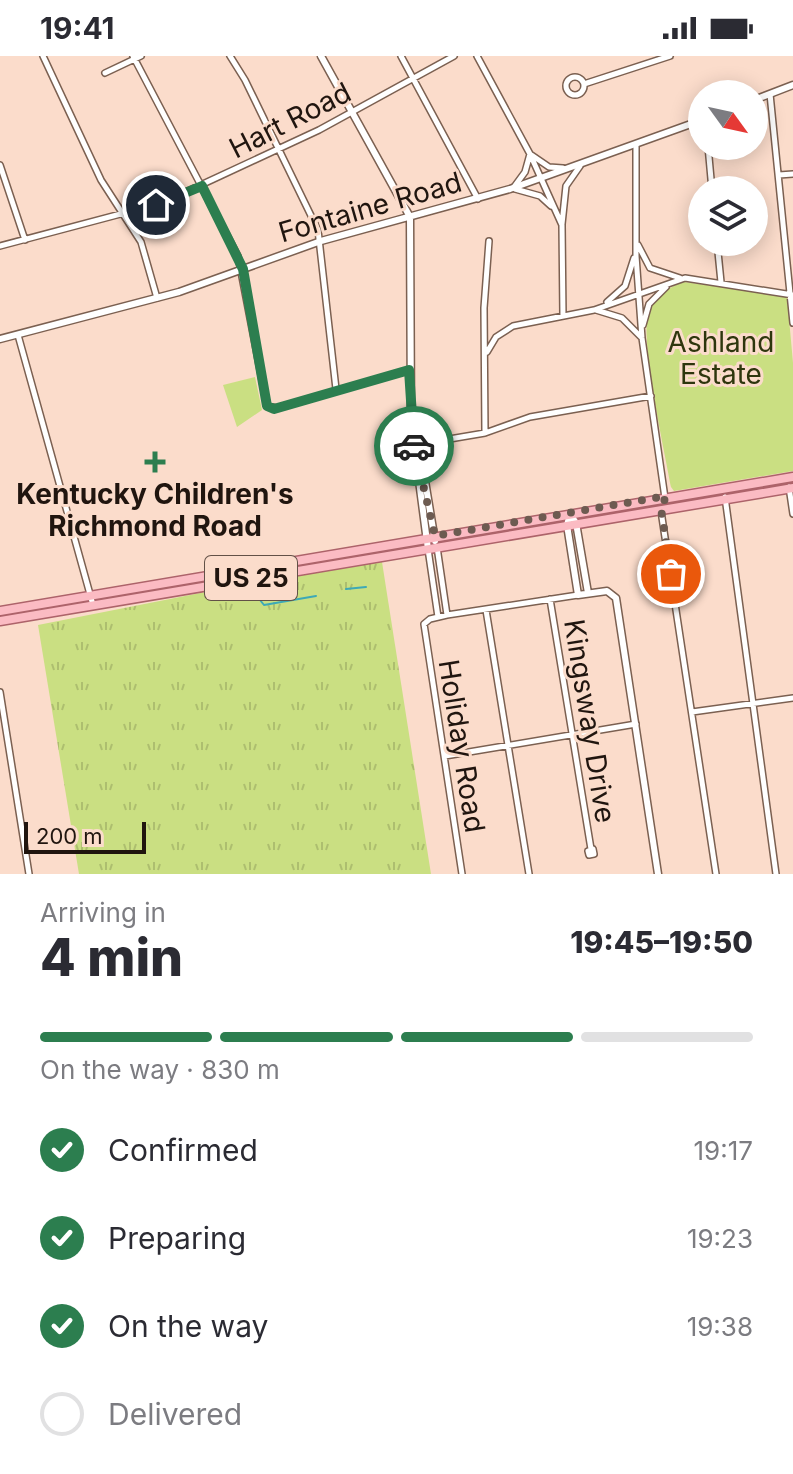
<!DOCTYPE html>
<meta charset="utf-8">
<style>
body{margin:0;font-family:Inter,sans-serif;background:#f2f2f3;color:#2b2b33;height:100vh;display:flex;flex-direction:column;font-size:30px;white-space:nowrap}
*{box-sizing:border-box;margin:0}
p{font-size:26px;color:#7c7c81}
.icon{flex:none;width:44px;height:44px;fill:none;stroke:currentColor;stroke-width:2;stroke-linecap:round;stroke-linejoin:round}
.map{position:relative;height:818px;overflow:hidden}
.sheet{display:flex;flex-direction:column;background:#fff;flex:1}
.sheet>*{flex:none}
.needle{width:52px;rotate:123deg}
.controls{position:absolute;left:688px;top:24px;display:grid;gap:16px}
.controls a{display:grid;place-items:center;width:80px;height:80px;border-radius:50%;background:#fff;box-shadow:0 4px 20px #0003;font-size:40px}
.scale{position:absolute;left:24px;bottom:20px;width:122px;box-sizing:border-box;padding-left:8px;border:4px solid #20150f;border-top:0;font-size:22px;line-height:28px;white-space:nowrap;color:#20150f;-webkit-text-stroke:6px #fbdccb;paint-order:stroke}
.pin{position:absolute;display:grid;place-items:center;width:68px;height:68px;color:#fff;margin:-34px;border:4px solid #fff;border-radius:50%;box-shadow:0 2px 8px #0007}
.courier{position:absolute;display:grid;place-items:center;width:80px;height:80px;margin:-40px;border:6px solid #2c7e4f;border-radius:50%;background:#fff;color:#222;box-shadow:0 2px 10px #0007}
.headline em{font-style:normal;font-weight:800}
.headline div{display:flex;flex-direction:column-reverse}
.headline{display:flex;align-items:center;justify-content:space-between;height:136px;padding:0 40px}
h1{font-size:52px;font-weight:800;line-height:60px}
.bar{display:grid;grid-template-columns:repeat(4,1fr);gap:12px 8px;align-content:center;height:96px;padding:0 40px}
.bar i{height:10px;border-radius:6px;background:#e1e1e2}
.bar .selected{background:#2c7e4f}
.bar p{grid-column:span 4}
ol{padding:0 40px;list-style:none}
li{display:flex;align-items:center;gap:24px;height:88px}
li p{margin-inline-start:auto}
li .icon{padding:8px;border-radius:50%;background:#2c7e4f;color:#fff;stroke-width:4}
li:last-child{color:#7c7c81}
li i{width:44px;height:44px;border:4px solid #e1e1e2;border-radius:50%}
.status{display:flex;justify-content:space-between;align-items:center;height:56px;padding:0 40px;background:#fff;direction:ltr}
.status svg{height:22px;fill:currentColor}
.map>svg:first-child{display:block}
.grass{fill:url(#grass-tufts)}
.park{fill:#cadf82}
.garden{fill:url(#garden-dots)}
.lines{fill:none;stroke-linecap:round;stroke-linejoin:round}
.stream{stroke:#3da9b7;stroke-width:2}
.minor-casing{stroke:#7b6051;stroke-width:8}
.tertiary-casing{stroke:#7b6051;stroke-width:9}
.primary-casing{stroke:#ad636a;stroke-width:11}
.minor{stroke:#fff;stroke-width:5}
.tertiary{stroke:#fff;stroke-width:6}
.primary{stroke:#fbbbc3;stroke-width:8}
.done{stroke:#6d5b51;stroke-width:8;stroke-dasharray:0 14.4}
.route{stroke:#2c7e4f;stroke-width:10}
.poi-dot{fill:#2c7e4f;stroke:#fbdccb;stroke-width:3}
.labels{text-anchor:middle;stroke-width:6;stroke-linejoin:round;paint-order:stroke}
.shield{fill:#fbdccb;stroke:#625147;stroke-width:2}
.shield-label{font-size:26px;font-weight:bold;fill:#20150f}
.street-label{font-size:28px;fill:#20150f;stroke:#fbdccb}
.park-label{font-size:28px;fill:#2e360d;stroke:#fbdccb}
.poi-label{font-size:28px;font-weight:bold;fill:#20150f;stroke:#fbdccb}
</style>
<div class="status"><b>19:41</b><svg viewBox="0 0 49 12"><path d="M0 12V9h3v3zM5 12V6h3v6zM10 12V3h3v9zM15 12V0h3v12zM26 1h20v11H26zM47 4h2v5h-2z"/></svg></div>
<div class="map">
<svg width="793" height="818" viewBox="0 0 793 818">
<defs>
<pattern id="grass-tufts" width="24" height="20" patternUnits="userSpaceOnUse" patternTransform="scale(2)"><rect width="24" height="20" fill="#cadf82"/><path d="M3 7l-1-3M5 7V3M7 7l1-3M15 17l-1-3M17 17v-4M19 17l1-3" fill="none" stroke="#adbe6f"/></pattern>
<pattern id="garden-dots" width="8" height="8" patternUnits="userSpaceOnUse" patternTransform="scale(2)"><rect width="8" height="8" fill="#cadf82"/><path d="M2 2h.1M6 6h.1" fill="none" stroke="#adbe6f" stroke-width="1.8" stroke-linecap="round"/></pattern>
</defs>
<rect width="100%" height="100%" fill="#fbdccb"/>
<path class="grass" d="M 382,506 L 431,818 L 79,818 L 38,569 L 307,516 Z"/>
<path class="park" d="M 684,226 L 787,240 L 793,307 L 793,415 L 674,435 L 671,431 C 665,396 640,286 648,257 C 654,240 669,231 684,226 Z
M 255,321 L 262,354 L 237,371 L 223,329 Z"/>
<path class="garden" d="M 729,272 L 731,292 L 696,296 L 694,275 Z"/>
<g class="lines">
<path class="stream" d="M 346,533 L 366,531
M 252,534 L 264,549 L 316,540"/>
<g class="minor-casing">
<path id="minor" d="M 43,0 L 101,124 L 141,186 L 157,242
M 133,0 L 238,200 L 267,350 L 277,352 L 409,314
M 230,0 L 245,24 L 318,174 L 336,333
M 401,0 L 478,143
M 477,0 L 530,98 L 562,169 L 563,260
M 105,17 L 141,0
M566 30a9 9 0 1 1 18 0a9 9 0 1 1-18 0Z
M 584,28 L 670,0
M 770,38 L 793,267
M 636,89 L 636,200 L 642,282 L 665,442
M 708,90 L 712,134
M 0,109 L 25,184
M 779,119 L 793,118
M 514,131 L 525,116 L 530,98 L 549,111 L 563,112
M 515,133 L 540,140 L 551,150
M 562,168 L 566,130 L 580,110
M 717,186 L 721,226
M 638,189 L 650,212 L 680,222
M 0,190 L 162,147 L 319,74 L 454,0
M 607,246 L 625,230 L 634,202
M 596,254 L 622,262 L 641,281
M 643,269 L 649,248 L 666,231
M 18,279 L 93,549
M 487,296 L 496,281 L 513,270 L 594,254 L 685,222 L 793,239
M 485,377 L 484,252 L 489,185
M 414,389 L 485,377 L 530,361 L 651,340
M 789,431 L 793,458
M 725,441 L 776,818
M 661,455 L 716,818
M 437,491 L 447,559
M 428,493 L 438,561
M 550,543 L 591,793
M 486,554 L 529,818
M 0,636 L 29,818
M 692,656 L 793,642
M 445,700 L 636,668
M 593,793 L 594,798 L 589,799 L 588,795 Z
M 462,818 L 424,568 L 430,563 L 447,559 L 578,539"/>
</g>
<g class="tertiary-casing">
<path id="tertiary" d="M 321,0 L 410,161 L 411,364 L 428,493
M 754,44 L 793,29
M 0,283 L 179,236 L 321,185 L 510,133 L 702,64
M 417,407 L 424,419 L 435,485
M 570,458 L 567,469 L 578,539 L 607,535 L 616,542 L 658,818
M 570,458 L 576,467 L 588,537"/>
</g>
<g class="primary-casing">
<path id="primary" d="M 0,555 L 793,421
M 0,565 L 793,432"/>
</g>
<use href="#minor" class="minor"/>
<use href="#tertiary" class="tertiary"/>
<use href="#primary" class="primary"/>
</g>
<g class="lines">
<path class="done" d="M 414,390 L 435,480 L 666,440 L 661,453 L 671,518"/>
<path class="route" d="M 156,149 L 202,130 L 243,213 L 267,350 L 274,353 L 409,314 L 414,390"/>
</g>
<path class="poi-dot" d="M151 394h8v8h8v8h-8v8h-8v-8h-8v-8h8z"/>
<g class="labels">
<rect class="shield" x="205" y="500" width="92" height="44" rx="6"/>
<g class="shield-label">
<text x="251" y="531">US 25</text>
</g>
<g class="street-label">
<text transform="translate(290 64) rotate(-27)" y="10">Hart Road</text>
<text transform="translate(370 151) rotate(-16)" y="10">Fontaine Road</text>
<text transform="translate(590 665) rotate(81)" y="10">Kingsway Drive</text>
<text transform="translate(462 690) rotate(81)" y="10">Holiday Road</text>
</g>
<g class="park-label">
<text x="721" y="296">Ashland<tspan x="721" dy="32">Estate</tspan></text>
</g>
<g class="poi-label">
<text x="155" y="448">Kentucky Children's<tspan x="155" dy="32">Richmond Road</tspan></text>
</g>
</g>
</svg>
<div class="controls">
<a><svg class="needle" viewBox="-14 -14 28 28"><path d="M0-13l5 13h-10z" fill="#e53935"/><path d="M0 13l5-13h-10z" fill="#7c7c81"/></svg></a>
<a><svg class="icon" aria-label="layers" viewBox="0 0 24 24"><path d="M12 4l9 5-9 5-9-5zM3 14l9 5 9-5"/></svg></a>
</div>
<div class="scale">200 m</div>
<div class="pin" style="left:671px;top:518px;background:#ea580c"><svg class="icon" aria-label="bag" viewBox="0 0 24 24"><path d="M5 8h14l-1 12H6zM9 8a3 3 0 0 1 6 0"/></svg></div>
<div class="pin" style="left:156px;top:149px;background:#1f2937"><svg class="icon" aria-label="home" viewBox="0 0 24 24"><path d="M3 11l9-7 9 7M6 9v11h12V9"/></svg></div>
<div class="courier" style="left:414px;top:390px"><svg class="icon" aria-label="car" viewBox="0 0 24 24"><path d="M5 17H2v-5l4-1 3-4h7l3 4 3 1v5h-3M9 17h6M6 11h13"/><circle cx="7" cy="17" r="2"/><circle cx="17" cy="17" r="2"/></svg></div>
</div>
<section class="sheet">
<div class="headline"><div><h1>4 min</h1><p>Arriving in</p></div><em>19:45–19:50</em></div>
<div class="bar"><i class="selected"></i><i class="selected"></i><i class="selected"></i><i></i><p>On the way · 830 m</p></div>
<ol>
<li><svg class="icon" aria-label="check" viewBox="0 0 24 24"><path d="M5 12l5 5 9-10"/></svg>Confirmed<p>19:17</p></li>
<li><svg class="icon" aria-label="check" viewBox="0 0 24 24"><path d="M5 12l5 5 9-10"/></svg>Preparing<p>19:23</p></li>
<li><svg class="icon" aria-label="check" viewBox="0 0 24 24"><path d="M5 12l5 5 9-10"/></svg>On the way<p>19:38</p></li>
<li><i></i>Delivered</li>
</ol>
</section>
